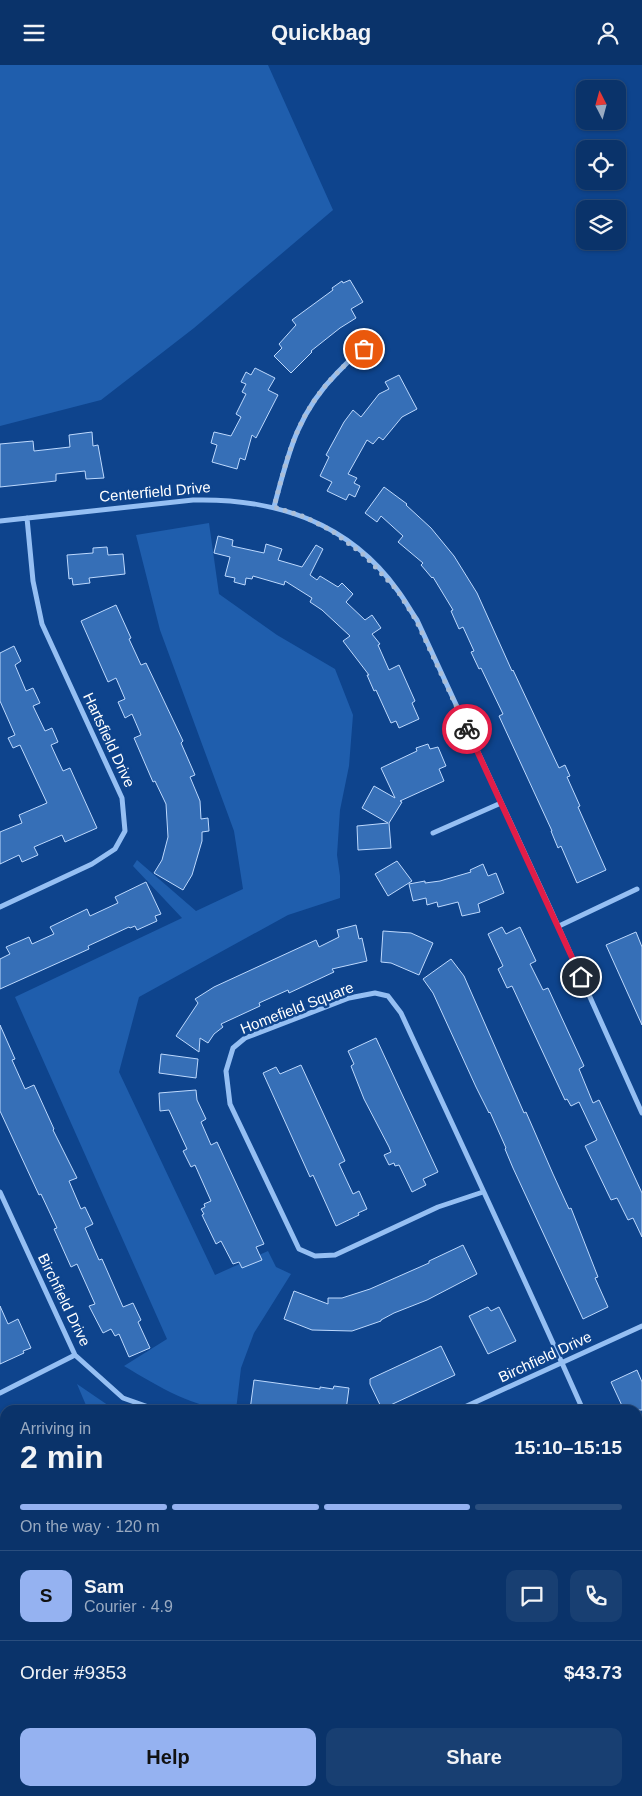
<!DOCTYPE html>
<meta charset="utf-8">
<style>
body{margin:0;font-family:Helvetica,sans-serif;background:#183f72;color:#f1f3f6;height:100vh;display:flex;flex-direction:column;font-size:19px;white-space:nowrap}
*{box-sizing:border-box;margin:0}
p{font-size:16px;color:#99aac1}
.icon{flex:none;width:28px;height:28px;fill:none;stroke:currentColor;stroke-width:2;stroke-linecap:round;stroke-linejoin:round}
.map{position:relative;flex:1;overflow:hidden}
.drawer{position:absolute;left:0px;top:1340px;width:642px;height:391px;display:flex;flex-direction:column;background:#0a336a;border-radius:15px 15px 0 0;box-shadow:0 1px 4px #0004,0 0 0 1px #2a4e7e}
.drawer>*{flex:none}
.needle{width:32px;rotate:354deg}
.buttons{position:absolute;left:576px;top:15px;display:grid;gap:10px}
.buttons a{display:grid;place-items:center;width:50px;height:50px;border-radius:10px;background:#0a336a;box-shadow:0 1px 4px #0004,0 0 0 1px #2a4e7e;font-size:25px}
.pin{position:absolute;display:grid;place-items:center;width:42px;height:42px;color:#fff;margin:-21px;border:2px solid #fff;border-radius:50%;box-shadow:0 1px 5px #0007}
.courier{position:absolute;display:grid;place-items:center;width:50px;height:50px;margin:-25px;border:4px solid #e11d48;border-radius:50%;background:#fff;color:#222;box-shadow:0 1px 6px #0007}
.head em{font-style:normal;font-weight:700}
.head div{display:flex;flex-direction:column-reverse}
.head{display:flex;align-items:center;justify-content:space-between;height:85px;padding:0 20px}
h1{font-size:32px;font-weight:700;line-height:38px}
.bar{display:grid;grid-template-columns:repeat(4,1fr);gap:8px 5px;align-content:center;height:60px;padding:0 20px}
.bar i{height:6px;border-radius:4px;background:#2a4e7e}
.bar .selected{background:#95b2f1}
.bar p{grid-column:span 4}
.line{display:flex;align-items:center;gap:12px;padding:0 20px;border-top:1px solid #2a4e7e}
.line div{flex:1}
.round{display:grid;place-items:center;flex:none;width:52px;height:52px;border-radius:10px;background:#183f72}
.cta{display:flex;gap:10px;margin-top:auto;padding:10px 20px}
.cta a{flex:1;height:58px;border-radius:10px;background:#95b2f1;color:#111;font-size:20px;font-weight:700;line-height:58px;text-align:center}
.cta a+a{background:#183f72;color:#f1f3f6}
header{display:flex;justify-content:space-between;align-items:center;height:65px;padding:0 20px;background:#0a336a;font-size:22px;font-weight:700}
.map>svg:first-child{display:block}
.green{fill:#1f5ead}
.building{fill:#366fb7;stroke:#bdd9fe}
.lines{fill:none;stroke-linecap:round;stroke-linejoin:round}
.street{stroke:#95bff3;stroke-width:5}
.done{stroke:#abbed7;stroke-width:5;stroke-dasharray:0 9}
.route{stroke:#e11d48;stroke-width:6}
.labels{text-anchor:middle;stroke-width:5;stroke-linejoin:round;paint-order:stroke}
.street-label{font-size:15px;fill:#fff;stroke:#0e448d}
</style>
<header><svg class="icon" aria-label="menu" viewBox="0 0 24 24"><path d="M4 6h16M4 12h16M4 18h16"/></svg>Quickbag<svg class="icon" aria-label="person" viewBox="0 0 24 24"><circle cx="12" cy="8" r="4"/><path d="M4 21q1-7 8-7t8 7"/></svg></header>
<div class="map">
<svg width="642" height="1731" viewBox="0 0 642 1731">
<rect width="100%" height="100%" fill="#0e448d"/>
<path class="green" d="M 0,0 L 268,0 L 333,145 L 194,263 L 101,335 L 0,361 Z
M 209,458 L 219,529 L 277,570 L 335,604 L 353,650 L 349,701 L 340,745 L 337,790 L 340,811 L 340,833 L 288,850 L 139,932 L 119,1007 L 215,1210 L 268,1186 L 276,1202 L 291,1209 L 254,1268 L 241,1303 L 236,1345 C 195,1345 158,1321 124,1301 L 167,1274 L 15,932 L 182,853 L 133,801 L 137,795 L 196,846 L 243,824 L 234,766 L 160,565 L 136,470 Z
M 77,1319 L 115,1345 L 88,1345 Z
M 5,1428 L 5,1505 L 0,1507 L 0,1431 Z
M 291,1726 L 355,1726 L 357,1731 L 281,1731 Z"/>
<path class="building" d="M 350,215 L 363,237 L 351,244 L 356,253 L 340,263 L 311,286 L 312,287 L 291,308 L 274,291 L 282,283 L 279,279 L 296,260 L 292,255 L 333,225 L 332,223 L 342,216 L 343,218 Z
M 255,303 L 275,313 L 268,325 L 278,330 L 256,373 L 252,370 L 245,395 L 240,393 L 237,404 L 212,397 L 217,380 L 211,378 L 214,367 L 231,371 L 241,352 L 236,349 L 246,329 L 242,327 L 246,319 L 241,317 L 246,307 L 251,310 Z
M 399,310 L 417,344 L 402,352 L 383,375 L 379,372 L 373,379 L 367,375 L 348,409 L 357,413 L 354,418 L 360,421 L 355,432 L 349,429 L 346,435 L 327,426 L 332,417 L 320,411 L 329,392 L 326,390 L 344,357 L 353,345 L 361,352 L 379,329 L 389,324 L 385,317 Z
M 92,367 L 93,381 L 98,380 L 104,413 L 86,414 L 85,406 L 56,409 L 56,416 L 0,422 L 0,379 L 33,376 L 34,386 L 70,382 L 69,370 Z
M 384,422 L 407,439 L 406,440 L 431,463 L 454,491 L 477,528 L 512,606 L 513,605 L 559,703 L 565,700 L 570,711 L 567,712 L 580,741 L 578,742 L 606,805 L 577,818 L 561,781 L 558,783 L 551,766 L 552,766 L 499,651 L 503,649 L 481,603 L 479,604 L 471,587 L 474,586 L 463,562 L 459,564 L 451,546 L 453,545 L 433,512 L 432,513 L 421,500 L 423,498 L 398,477 L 403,471 L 381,451 L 377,457 L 365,448 Z
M 218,471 L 233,475 L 232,481 L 264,488 L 266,479 L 282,484 L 278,495 L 302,502 L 316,480 L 323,484 L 310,510 L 317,515 L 320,511 L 338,522 L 342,518 L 353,529 L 346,537 L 365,555 L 372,550 L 381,563 L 372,569 L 380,579 L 378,580 L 389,605 L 399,600 L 415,636 L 412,638 L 419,654 L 399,663 L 396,656 L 391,658 L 376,625 L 374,626 L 367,610 L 369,610 L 343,576 L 350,571 L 322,545 L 310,537 L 312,533 L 285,516 L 284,520 L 253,511 L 252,514 L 246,513 L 245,520 L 234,517 L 235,513 L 225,511 L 230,492 L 214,488 Z
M 107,482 L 108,490 L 123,489 L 125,509 L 89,513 L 90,518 L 73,520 L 72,513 L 69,514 L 67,490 L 93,488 L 93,483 Z
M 116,540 L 131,573 L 129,574 L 141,600 L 146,598 L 183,676 L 181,678 L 195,710 L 190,712 L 200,736 L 201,754 L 208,753 L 209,766 L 202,767 L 202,776 L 192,810 L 183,825 L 154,808 L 162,795 L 168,772 L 166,739 L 155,716 L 153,717 L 134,673 L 141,670 L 132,649 L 125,653 L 118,637 L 125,634 L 116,613 L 108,617 L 81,556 Z
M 14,581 L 21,596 L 15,600 L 26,626 L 33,623 L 40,638 L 33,641 L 45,666 L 52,663 L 58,677 L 51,680 L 56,691 L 63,706 L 70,703 L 97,763 L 65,777 L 62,770 L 34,782 L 38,790 L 22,797 L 19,790 L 0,799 L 0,767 L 22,758 L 19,750 L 47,738 L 20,680 L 13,683 L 8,673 L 15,670 L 0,636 L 0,588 Z
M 428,679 L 430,684 L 438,682 L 446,701 L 439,704 L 444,716 L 400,736 L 402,737 L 389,758 L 391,783 L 358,785 L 357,761 L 388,758 L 362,743 L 374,721 L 395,733 L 381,703 L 417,686 L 416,683 Z
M 397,796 L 412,816 L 388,831 L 375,809 Z
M 483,799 L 488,811 L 496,808 L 504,828 L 478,839 L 480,847 L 462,851 L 458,837 L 438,842 L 437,837 L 427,840 L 426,833 L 413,836 L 409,819 L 425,816 L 425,818 L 440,816 L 471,807 L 470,805 Z
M 146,817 L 161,849 L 155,851 L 157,856 L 137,865 L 135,861 L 130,863 L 129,862 L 88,881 L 89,884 L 0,924 L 0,894 L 10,889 L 6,882 L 29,872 L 32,879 L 54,869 L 50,862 L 87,844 L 90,851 L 118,838 L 115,832 Z
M 356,860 L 359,874 L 362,873 L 367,896 L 332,904 L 334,907 L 289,928 L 288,925 L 259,938 L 260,941 L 221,959 L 223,962 L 214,969 L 208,978 L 200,973 L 199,987 L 176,971 L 198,938 L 195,934 L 214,922 L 316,875 L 319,882 L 339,872 L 337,865 Z
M 502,862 L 506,869 L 520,862 L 536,896 L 530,899 L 543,925 L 548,923 L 584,1001 L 579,1004 L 593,1038 L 599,1035 L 642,1128 L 642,1172 L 633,1153 L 628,1155 L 617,1133 L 611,1135 L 585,1081 L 597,1075 L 579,1037 L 571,1041 L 567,1034 L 565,1035 L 512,921 L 507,923 L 498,904 L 503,901 L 488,869 Z
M 383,866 L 411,868 L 433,878 L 419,910 L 391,898 L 381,897 Z
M 636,867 L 642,882 L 642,960 L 606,880 Z
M 451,894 L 464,911 L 524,1048 L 526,1047 L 553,1109 L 569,1144 L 571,1143 L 598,1212 L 595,1213 L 608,1242 L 583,1254 L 513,1103 L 505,1084 L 506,1083 L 490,1047 L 489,1048 L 476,1022 L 433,928 L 423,914 Z
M 0,960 L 15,994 L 12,995 L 25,1024 L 34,1020 L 54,1064 L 53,1065 L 77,1113 L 69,1116 L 81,1144 L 85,1142 L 93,1159 L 85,1163 L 99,1195 L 102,1194 L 123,1242 L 133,1238 L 141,1255 L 138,1257 L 150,1283 L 129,1292 L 119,1269 L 115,1271 L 111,1264 L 103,1268 L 89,1241 L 95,1239 L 77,1199 L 71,1202 L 54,1164 L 57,1163 L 41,1129 L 39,1130 L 0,1046 Z
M 376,973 L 438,1107 L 423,1114 L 426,1120 L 412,1127 L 399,1100 L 395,1101 L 394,1098 L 389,1100 L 384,1090 L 391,1087 L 389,1082 L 364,1034 L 351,1001 L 354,999 L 348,986 Z
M 161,989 L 198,994 L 196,1013 L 159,1008 Z
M 301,1000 L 345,1096 L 339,1099 L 353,1129 L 359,1126 L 367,1144 L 358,1148 L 359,1150 L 336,1161 L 313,1110 L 310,1112 L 263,1008 L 276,1002 L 280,1009 Z
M 196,1025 L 197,1035 L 206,1054 L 201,1057 L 211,1080 L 217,1077 L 264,1179 L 256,1182 L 262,1195 L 242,1203 L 239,1197 L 233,1199 L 221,1176 L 216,1179 L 202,1150 L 204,1149 L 201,1144 L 205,1142 L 204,1139 L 211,1136 L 195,1100 L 191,1102 L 183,1086 L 187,1084 L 169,1045 L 160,1046 L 159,1028 Z
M 463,1180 L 477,1209 L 427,1235 L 394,1248 L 381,1255 L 381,1256 L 352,1266 L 312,1265 L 284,1254 L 294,1226 L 328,1239 L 328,1233 L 342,1233 L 370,1224 L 429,1198 L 429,1196 Z
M 0,1241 L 8,1259 L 18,1254 L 31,1283 L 23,1286 L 24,1288 L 0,1299 Z
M 488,1242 L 491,1246 L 499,1242 L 516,1276 L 488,1289 L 469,1251 Z
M 441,1281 L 455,1310 L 382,1344 L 370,1319 L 370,1314 Z
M 637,1305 L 642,1317 L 642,1345 L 624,1345 L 611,1317 Z
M 254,1315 L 320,1324 L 320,1322 L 333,1324 L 334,1321 L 349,1323 L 346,1345 L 250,1345 Z"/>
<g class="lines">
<path class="street" d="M 274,442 C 288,389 297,348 338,307 C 346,299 354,290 364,283
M 0,456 L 193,435 C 274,433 349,457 398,526 C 405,535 410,545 417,555 L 550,843 L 642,1048
M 433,768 L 501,738
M 0,842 L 92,799 L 115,784 L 125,766 L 122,733 L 42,559 L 33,516 L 27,453
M 559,861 L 637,824
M 0,1127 L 75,1290 L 123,1333 L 157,1345
M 483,1127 L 438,1142 L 335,1190 L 315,1191 L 299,1184 L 230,1039 L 226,1006 L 233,983 L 245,973 L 349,933 L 375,928 L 388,931 L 401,948 C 462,1080 524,1212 583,1345
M 0,1328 L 75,1290
M 458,1345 L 642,1261
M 0,1620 L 5,1631
M 638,1682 L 642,1681
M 49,1726 L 51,1731"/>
</g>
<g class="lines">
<path class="done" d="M 364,284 C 354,290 346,299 338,307 C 297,348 288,389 274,442 L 305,452 L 332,466 L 364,490 L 397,525 L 416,555 L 467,664"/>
<path class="route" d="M 467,664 L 581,912"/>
</g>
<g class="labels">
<g class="street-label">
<text transform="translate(155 427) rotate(-5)" y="5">Centerfield Drive</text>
<text transform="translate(109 675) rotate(65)" y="5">Hartsfield Drive</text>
<text transform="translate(297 943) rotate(-21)" y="5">Homefield Square</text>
<text transform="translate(64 1235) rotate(64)" y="5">Birchfield Drive</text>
<text transform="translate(545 1292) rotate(-25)" y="5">Birchfield Drive</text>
</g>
</g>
</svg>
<div class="buttons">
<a><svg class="needle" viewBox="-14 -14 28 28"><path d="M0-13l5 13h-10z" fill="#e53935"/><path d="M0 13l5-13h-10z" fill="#99aac1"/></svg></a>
<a><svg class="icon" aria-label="locate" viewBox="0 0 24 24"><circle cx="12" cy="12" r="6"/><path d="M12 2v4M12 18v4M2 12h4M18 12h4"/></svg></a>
<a><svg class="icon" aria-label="layers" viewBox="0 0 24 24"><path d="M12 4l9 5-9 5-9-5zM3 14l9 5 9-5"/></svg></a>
</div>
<div class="pin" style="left:364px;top:284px;background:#ea580c"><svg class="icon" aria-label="bag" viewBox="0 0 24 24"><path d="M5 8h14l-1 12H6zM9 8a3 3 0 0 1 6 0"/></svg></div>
<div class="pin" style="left:581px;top:912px;background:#1f2937"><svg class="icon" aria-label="home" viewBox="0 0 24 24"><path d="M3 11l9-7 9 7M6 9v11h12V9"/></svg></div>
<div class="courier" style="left:467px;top:664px"><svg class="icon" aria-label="bike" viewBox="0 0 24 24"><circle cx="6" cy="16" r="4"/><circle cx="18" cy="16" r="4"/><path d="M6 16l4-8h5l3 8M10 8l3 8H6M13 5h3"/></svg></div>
<section class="drawer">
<div class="head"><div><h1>2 min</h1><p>Arriving in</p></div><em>15:10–15:15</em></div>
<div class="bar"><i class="selected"></i><i class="selected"></i><i class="selected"></i><i></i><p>On the way · 120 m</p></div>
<div class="line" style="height:90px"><b class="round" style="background:#95b2f1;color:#111">S</b><div><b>Sam</b><p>Courier · 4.9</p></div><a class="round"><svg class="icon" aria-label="chat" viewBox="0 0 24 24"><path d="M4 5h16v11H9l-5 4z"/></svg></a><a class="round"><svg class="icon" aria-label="phone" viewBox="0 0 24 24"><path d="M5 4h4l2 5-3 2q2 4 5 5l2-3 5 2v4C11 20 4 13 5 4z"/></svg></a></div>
<div class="line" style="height:65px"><div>Order #9353</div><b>$43.73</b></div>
<div class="cta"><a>Help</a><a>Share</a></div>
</section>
</div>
